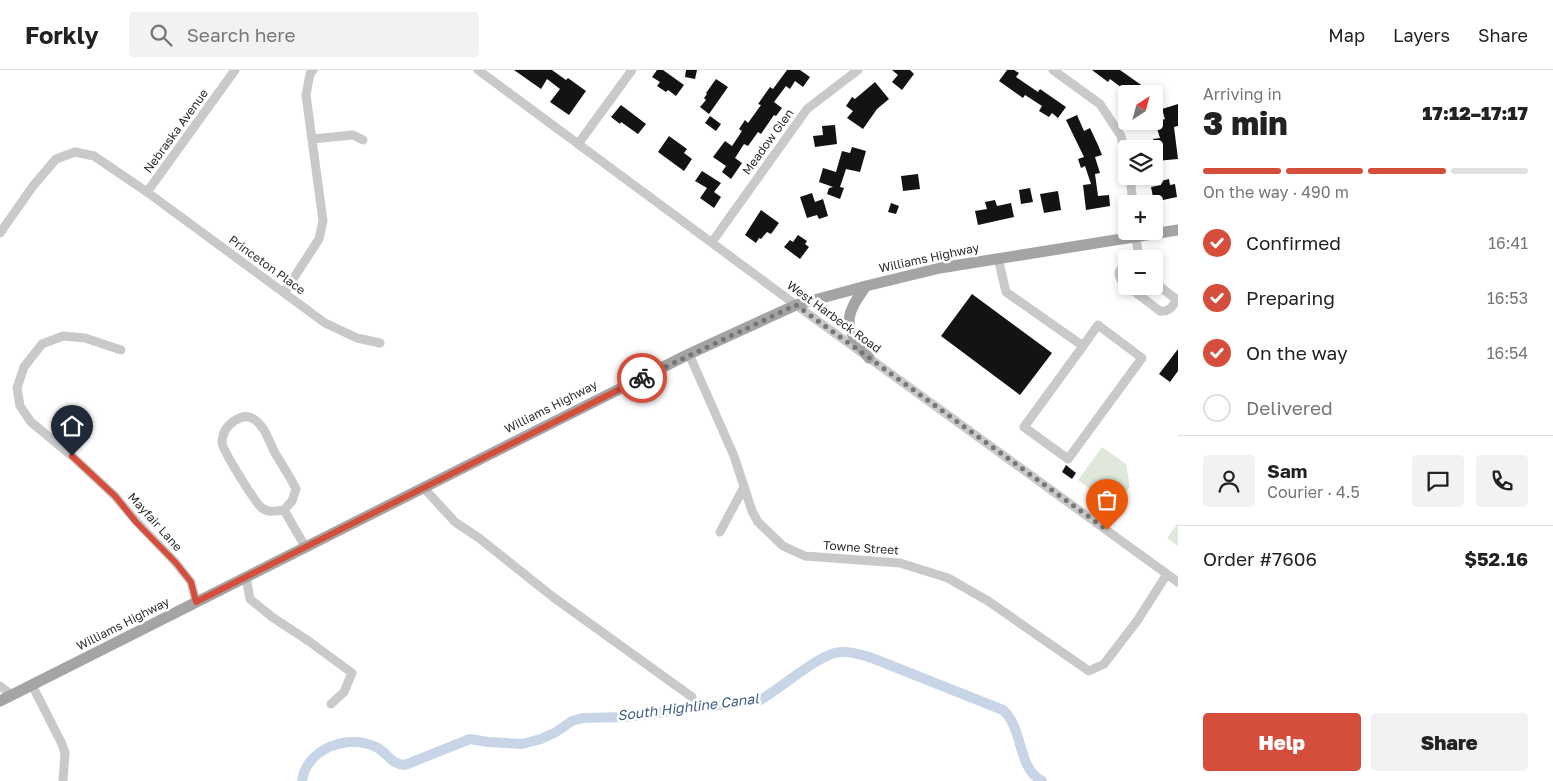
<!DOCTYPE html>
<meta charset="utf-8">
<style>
body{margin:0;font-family:"Golos Text",sans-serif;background:#f2f2f2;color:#222;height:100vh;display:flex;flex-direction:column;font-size:19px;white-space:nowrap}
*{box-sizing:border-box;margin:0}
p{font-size:16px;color:#767676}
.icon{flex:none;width:28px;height:28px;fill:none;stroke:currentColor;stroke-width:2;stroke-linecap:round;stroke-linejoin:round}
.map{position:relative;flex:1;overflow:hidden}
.side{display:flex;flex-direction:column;background:#fff;width:375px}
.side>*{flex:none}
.needle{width:32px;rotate:36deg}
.fabs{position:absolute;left:1118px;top:15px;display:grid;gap:10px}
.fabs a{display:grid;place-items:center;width:45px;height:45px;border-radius:5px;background:#fff;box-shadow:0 2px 8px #0003;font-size:25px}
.pin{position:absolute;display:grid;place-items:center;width:42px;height:42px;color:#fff;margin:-51px -21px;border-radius:50% 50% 50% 0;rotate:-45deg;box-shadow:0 0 5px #0007}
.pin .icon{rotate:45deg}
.courier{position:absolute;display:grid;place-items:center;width:50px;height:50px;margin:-25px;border:4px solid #d54d3b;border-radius:50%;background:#fff;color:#222;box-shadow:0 1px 6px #0007}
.headline em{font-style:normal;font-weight:800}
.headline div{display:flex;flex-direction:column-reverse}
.headline{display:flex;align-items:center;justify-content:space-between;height:85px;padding:0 25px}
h1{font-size:32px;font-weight:800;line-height:38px}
.bar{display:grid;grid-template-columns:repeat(4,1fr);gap:8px 5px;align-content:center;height:60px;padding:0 25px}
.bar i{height:6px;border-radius:4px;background:#e0e0e0}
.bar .current{background:#d54d3b}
.bar p{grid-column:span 4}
.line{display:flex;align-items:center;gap:12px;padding:0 25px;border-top:1px solid #e0e0e0}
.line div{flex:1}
.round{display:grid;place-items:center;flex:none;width:52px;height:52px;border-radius:5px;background:#f2f2f2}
ol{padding:0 25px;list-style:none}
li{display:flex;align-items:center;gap:15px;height:55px}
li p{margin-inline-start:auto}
li .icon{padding:5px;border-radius:50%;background:#d54d3b;color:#fff;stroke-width:4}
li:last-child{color:#767676}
li i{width:28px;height:28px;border:2px solid #e0e0e0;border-radius:50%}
.button{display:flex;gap:10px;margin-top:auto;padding:10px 25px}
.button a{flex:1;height:58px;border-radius:5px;background:#d54d3b;color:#fff;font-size:20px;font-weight:800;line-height:58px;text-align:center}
.button a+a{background:#f2f2f2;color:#222}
header{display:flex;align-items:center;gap:30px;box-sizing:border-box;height:70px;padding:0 25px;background:#fff;border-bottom:1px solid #e0e0e0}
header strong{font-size:24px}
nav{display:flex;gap:28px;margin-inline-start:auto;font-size:18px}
.search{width:350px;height:45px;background:#f2f2f2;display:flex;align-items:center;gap:12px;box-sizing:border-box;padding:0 18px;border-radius:5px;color:#767676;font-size:19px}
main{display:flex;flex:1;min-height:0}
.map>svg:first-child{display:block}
.green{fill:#dfe8da}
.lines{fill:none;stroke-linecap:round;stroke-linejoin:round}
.canal{stroke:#c7d5e7;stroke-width:10}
.building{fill:#131313}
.minor{stroke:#c9c9c9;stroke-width:9}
.major{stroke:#a4a4a4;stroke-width:11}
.done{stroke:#767676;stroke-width:5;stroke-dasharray:0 9}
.route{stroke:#d54d3b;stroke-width:6}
.labels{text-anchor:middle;stroke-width:5;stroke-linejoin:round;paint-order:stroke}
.street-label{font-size:12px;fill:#2c2c2c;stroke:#fff}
.water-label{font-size:14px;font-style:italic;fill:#415e86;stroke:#fff}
</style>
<header>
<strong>Forkly</strong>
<div class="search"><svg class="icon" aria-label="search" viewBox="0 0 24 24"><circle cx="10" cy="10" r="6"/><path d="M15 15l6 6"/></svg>Search here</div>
<nav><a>Map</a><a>Layers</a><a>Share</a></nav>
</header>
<main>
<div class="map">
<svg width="1178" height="711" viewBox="0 0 1178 711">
<rect width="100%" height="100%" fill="#fff"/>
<path class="green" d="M 1102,377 L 1126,394 L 1130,417 L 1114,437 L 1078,410 Z
M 1178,453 L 1178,476 L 1167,468 Z"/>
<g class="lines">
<path class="canal" d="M 302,711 C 306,679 348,663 376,677 C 388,683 390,694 405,695 L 470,669 L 488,672 L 522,674 L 541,669 L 556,662 L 572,651 L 583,648 L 626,647 L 760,630 C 781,619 819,583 841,582 C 852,581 862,585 872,588 L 1003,640 C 1024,659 1017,698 1042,711"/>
</g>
<path class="building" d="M 514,0 L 552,0 L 566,10 L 568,8 L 586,21 L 569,45 L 550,32 L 560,19 L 547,9 L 541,19 Z
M 657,0 L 663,0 L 684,15 L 676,26 L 668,20 L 666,22 L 657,16 L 660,12 L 652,7 Z
M 686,0 L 697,0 L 695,9 L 685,7 Z
M 787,0 L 800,0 L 810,7 L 803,17 L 795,11 L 790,19 L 786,16 L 774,32 L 782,38 L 776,46 L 774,45 L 761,64 L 758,62 L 748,76 L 744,74 L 735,88 L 742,93 L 731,109 L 722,102 L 726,96 L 713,87 L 725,71 L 732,76 L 742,61 L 739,59 L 745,50 L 748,53 L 761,35 L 758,34 L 770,17 L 773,19 Z
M 892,0 L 910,0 L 914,4 L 902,20 L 892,12 L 898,5 Z
M 1007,0 L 1014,0 L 1019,3 L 1016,7 L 1038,22 L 1040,19 L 1066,37 L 1058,48 L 1052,43 L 1049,47 L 1039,41 L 1042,36 L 1025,25 L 1023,28 L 999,11 Z
M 1092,0 L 1120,0 L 1154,24 L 1130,24 L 1110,9 L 1108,12 Z
M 716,9 L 728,17 L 709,44 L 700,37 L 706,30 L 704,28 L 707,24 L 706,23 Z
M 875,12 L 889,29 L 877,39 L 863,59 L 847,48 L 853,41 L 846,36 L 852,27 L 855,29 Z
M 1178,34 L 1178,56 L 1174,57 L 1178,89 L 1156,91 L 1153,69 L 1160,68 L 1155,52 L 1165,49 L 1162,39 Z
M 621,35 L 646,54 L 638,64 L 621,52 L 620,54 L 611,47 Z
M 1077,45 L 1084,61 L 1090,58 L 1098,75 L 1102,85 L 1095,87 L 1100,103 L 1095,104 L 1098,126 L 1109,125 L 1110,136 L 1086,140 L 1083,115 L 1091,114 L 1085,96 L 1081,98 L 1078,89 L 1084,87 L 1066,50 Z
M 710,46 L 721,54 L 716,61 L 705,53 Z
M 835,55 L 837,74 L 815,77 L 813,66 L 823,65 L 822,56 Z
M 669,66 L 687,79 L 684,83 L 692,89 L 684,101 L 658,82 Z
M 852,77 L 866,81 L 860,102 L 846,99 L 840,117 L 844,118 L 840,129 L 827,124 L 829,118 L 833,117 L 819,112 L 823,98 L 836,102 L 842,81 L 850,83 Z
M 702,101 L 721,113 L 714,122 L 721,127 L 714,138 L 700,128 L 707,118 L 695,111 Z
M 918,104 L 920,119 L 903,121 L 901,106 Z
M 1169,109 L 1170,115 L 1175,114 L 1177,127 L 1154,132 L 1151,117 L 1161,115 L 1161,111 Z
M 1030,118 L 1033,132 L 1021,134 L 1019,120 Z
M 1058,121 L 1061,140 L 1044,143 L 1040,124 Z
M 812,123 L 815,132 L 823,129 L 828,146 L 819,149 L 817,145 L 807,148 L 800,127 Z
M 995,130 L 997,136 L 1011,133 L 1014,147 L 978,155 L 975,141 L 987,139 L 985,132 Z
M 891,133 L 899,136 L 896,144 L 888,142 Z
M 761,140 L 779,153 L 771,164 L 767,162 L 761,169 L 759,168 L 756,173 L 745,165 Z
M 798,165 L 807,171 L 805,174 L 809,177 L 800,189 L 784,177 L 790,170 L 793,172 Z
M 972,224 L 1052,283 L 1020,325 L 941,266 Z
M 1178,279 L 1178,301 L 1170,312 L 1159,304 Z
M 1066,395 L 1076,403 L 1072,409 L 1062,402 Z"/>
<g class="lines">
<path class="minor" d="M 478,0 L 796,235 L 1178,512
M 1053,0 L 1100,34 L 1121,66 L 1126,90
M 312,69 L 353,65 L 363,70
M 578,74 L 632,0
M 1130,106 L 1133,134
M 147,122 L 235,0
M 1135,161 L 1139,189
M 0,163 L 33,116 L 56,89 L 75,82 L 94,86 L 147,122 L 325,253 L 357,268 L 380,273
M 712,172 L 807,39 L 858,0
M 998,188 L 1006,222 L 1083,276 L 1024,357 L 1068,389 L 1142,288 L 1098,255 L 1083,276
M 1126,196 C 1115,200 1119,209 1126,216
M 1154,212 L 1177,230
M 1127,216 L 1160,241 C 1169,243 1173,235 1178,229
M 284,223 L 319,169 L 323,151 L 306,25 L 310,4 L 313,0
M 121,280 L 85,268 L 63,266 L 42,274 L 24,297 L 17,318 L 20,336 L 31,352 L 72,386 L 115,426 L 137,452 L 176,493 L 191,512 L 196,532
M 689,284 L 734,386 L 752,441 L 758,452 L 783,476 L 805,486 L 900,493 L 948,508 L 988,531 L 1089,601 L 1104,594 L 1137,551 L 1167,504
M 423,417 L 455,452 L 479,468 L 553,527 L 692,627
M 284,440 C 276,441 269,443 262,438 C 256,434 223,381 222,373 C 222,364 227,356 234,351 C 240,347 246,345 252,348 C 264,354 269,371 275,383 C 282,395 290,406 296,419 L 292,431 L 284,440 L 306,478
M 720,462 L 744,417
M 246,507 L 250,529 L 272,547 L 310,572 L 352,603 L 344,622 L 331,634
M 32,615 L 62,674 L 65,683 L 63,711
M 0,616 L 12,625"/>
<path class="major" d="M 866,216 C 842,249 844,257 869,288
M 0,631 L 689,284 L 796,235 L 866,216 L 940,198 L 1178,160"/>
</g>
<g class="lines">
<path class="done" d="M 642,308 L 796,235 L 1107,460"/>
<path class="route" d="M 72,386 L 115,426 L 136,452 L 176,493 L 191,512 L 196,532 L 642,308"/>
</g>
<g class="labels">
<g class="street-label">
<text transform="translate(176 61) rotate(-54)" y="4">Nebraska Avenue</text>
<text transform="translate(768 72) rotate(-54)" y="4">Meadow Glen</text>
<text transform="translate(929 188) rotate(-12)" y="4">Williams Highway</text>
<text transform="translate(267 195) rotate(36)" y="4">Princeton Place</text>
<text transform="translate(834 247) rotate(36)" y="4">West Harbeck Road</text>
<text transform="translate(551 337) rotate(-27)" y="4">Williams Highway</text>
<text transform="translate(155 452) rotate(48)" y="4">Mayfair Lane</text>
<text transform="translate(861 478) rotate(4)" y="4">Towne Street</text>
<text transform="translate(123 554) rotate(-27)" y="4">Williams Highway</text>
</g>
<g class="water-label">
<text transform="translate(688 637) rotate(-7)" y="5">South Highline Canal</text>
</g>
</g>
</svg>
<div class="fabs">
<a><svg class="needle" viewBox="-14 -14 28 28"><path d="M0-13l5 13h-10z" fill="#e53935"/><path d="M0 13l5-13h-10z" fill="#767676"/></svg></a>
<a><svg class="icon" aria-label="layers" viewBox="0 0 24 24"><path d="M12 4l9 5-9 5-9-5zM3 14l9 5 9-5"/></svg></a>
<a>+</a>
<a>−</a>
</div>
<div class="pin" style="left:1107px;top:460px;background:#ea580c"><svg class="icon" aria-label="bag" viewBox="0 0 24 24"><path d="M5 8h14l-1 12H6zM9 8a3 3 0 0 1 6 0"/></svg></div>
<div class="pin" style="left:72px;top:386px;background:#1f2937"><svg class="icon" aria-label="home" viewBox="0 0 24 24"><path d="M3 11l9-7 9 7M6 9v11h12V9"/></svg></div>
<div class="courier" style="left:642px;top:308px"><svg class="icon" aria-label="bike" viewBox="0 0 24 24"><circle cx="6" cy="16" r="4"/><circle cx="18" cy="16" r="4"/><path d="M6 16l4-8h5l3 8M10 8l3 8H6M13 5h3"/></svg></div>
</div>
<section class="side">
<div class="headline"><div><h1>3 min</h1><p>Arriving in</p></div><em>17:12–17:17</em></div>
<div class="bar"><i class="current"></i><i class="current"></i><i class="current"></i><i></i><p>On the way · 490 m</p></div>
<ol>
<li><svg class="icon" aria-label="check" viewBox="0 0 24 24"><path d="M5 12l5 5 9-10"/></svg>Confirmed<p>16:41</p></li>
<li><svg class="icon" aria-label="check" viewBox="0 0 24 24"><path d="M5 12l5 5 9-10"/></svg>Preparing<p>16:53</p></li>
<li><svg class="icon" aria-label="check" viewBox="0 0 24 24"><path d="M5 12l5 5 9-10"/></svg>On the way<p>16:54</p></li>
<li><i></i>Delivered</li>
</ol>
<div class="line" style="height:90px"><a class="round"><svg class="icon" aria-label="person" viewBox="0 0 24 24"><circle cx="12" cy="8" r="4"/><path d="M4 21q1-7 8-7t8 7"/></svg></a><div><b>Sam</b><p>Courier · 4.5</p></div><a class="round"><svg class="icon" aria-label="chat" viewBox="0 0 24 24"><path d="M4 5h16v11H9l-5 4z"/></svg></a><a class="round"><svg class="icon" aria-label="phone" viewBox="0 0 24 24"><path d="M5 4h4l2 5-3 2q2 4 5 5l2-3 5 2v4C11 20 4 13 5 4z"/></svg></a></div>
<div class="line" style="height:65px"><div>Order #7606</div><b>$52.16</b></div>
<div class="button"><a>Help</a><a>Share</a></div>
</section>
</main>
